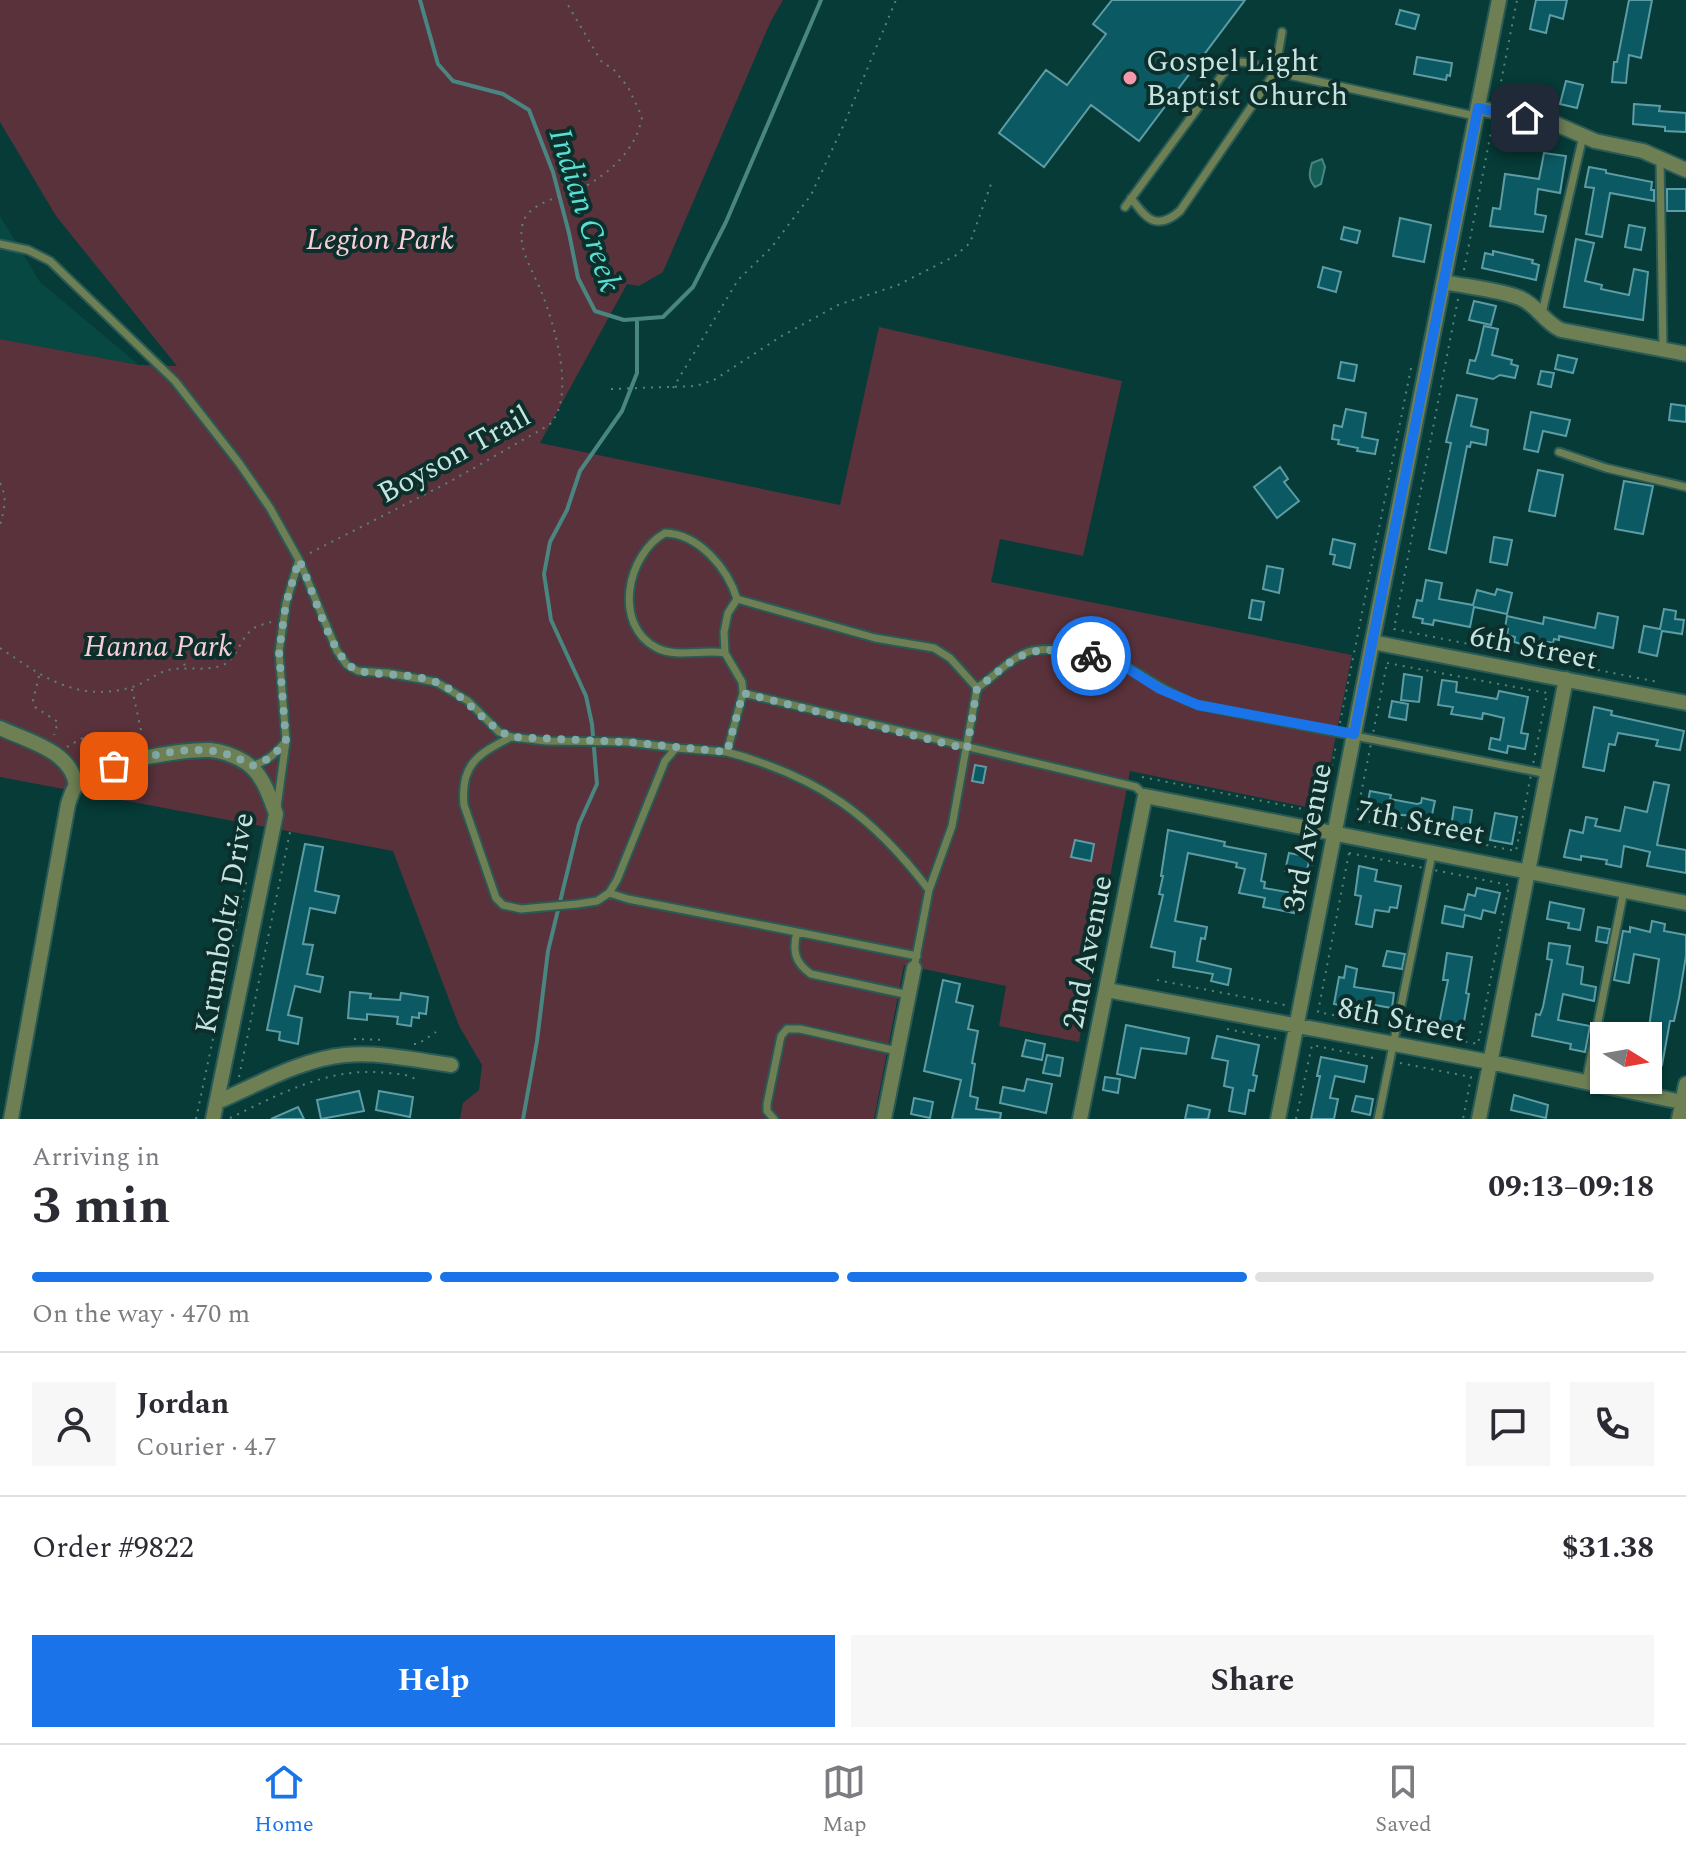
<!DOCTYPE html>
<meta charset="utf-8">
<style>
body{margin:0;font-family:Spectral,serif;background:#f7f7f7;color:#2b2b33;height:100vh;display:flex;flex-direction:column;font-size:30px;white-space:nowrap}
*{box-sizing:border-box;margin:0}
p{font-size:26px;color:#7c7c81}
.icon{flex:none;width:44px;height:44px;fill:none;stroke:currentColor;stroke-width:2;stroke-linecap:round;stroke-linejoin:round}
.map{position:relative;height:1119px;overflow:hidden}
.side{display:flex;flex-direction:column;background:#fff;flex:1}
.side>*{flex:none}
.needle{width:52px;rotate:101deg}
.tools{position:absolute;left:1590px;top:1022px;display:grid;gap:16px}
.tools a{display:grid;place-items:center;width:72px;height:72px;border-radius:0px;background:#fff;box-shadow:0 2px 6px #0004;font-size:40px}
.pin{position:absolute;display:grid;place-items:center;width:68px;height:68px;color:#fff;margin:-34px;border-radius:16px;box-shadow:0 4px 12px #0006}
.courier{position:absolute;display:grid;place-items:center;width:80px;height:80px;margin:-40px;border:6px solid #1a73e8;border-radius:50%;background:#fff;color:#222;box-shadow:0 2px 10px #0007}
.head em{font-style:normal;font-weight:700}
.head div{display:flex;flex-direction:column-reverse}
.head{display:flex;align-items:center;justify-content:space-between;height:136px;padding:0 32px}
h1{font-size:52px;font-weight:700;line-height:60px}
.bar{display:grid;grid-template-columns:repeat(4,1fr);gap:12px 8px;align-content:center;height:96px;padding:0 32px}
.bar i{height:10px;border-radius:6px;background:#e1e1e2}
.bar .active{background:#1a73e8}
.bar p{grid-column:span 4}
.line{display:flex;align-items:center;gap:20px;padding:0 32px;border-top:2px solid #e1e1e2}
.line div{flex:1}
.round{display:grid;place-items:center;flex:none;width:84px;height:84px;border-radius:0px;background:#f7f7f7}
.cta{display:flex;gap:16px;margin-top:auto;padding:16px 32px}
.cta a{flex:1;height:92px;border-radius:0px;background:#1a73e8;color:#fff;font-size:32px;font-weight:700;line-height:92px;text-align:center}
.cta a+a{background:#f7f7f7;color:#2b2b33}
.dock{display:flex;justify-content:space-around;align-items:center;height:112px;border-top:2px solid #e1e1e2;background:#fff;font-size:22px;color:#7c7c81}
.dock a{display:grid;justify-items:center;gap:4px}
.dock .active{color:#1a73e8}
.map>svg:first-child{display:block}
.built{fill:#074843}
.green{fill:#5a323b}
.water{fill:#155e58;stroke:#4a8681;stroke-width:2}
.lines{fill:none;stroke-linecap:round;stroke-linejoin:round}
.stream{stroke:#4a8681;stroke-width:4}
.building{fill:#0b5962;stroke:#5d9ca5;stroke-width:2}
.lane-casing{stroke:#295a56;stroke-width:11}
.street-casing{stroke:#295a56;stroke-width:18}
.path{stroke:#57837f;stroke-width:2;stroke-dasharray:2 6;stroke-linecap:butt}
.lane{stroke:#6e7f54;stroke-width:7}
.street{stroke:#6e7f54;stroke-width:14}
.done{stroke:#83aaa6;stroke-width:8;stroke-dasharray:0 14.4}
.route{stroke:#1a73e8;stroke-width:10}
.poi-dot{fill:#f29aac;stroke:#0d2f2c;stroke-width:3}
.labels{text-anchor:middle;stroke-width:8;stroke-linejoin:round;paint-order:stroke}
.poi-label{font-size:30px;fill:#c6e5e1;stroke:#0d2f2c;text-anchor:start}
.park-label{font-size:30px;font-style:italic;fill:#f8cfd6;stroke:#0d2f2c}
.street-label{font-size:30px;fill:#c6e5e1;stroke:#0d2f2c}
.water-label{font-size:32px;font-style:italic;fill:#5aded2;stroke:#0d2f2c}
</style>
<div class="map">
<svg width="1686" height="1119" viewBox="0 0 1686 1119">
<rect width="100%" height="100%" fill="#063b37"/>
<path class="built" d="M 0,216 L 40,282 L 139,365 L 0,339 Z"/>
<path class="green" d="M 0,0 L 783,0 L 770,23 L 663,272 L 639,286 L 627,284 L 540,443 L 840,505 L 879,327 L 1122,381 L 1083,556 L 1000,539 L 991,582 L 1352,655 L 1321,810 L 1130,771 L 1079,1042 L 999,1026 L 1006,986 L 904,965 L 874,1119 L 460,1119 L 463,1103 L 479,1090 L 482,1065 L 459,1026 L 393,851 L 0,777 L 0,339 L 139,365 L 177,366 L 56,216 L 0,122 Z"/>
<path class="water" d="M 1322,159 L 1325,167 L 1321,184 L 1315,187 C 1308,179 1309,173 1312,163 Z"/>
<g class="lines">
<path class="stream" d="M 420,0 L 438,64 L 453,81 L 503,94 L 529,110 L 553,172 L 569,233 L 578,278 L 595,311 L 624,320 L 663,317 L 693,287 L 726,222 L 821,0
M 523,1119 L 537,1041 L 548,951 L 579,824 L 597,784 L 592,724 L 586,696 L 551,620 L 544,574 L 550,542 L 567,510 L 580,471 L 622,411 L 637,373 L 637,319"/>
</g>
<path class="building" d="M 1112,0 L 1245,0 L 1139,141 L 1091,105 L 1044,167 L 999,133 L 1046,70 L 1067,85 L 1106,34 L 1093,24 Z
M 1536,0 L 1567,0 L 1563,19 L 1550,15 L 1546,33 L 1530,29 Z
M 1629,0 L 1652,0 L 1641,58 L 1629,55 L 1626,83 L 1612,82 L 1614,62 L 1617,62 Z
M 1400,10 L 1419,15 L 1415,29 L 1396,24 Z
M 1417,57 L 1452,63 L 1450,76 L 1447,75 L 1446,80 L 1414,74 Z
M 1566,81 L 1583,85 L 1577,108 L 1560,104 Z
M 1634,104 L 1660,106 L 1659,111 L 1686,113 L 1686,132 L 1665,131 L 1665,127 L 1633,124 Z
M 1544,153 L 1566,156 L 1560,193 L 1538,189 L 1535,214 L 1546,216 L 1543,232 L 1490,226 L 1493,208 L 1500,209 L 1505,174 L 1539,179 Z
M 1589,167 L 1606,170 L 1606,173 L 1652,182 L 1651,190 L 1654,190 L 1654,201 L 1610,193 L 1602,237 L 1586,234 L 1594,188 L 1585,187 Z
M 1667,189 L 1686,189 L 1686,211 L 1667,211 Z
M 1400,218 L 1431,225 L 1424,262 L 1393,256 Z
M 1629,225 L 1645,228 L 1641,250 L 1625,247 Z
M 1344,227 L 1360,231 L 1357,243 L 1341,239 Z
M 1576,239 L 1594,243 L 1585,281 L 1602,285 L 1601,289 L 1629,295 L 1634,269 L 1648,272 L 1643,320 L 1564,307 Z
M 1493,251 L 1533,260 L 1532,263 L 1539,265 L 1536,280 L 1482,268 L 1485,253 L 1493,255 Z
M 1323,267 L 1341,272 L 1336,292 L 1318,287 Z
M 1474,301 L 1496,306 L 1491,325 L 1469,320 Z
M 1484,326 L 1498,329 L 1492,355 L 1512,360 L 1511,364 L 1518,366 L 1515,378 L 1500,375 L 1493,379 L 1467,373 L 1470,360 L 1475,361 L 1478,352 Z
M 1558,355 L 1577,359 L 1573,373 L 1555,369 Z
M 1341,362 L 1357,365 L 1354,381 L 1338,378 Z
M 1541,371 L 1554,373 L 1551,387 L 1538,384 Z
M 1457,395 L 1477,399 L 1471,426 L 1488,430 L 1486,445 L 1471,442 L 1470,447 L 1467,446 L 1446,553 L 1429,549 L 1451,443 L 1446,442 Z
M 1671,404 L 1686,406 L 1686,422 L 1669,420 Z
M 1346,409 L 1366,413 L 1362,437 L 1378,440 L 1375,454 L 1357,451 L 1358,448 L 1338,444 L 1339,440 L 1332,439 L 1334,425 L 1342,427 Z
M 1531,412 L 1570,420 L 1566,436 L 1543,431 L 1538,452 L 1524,449 Z
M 1280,467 L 1288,479 L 1284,482 L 1299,501 L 1277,518 L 1254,487 Z
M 1538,470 L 1563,475 L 1555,516 L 1529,511 Z
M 1624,481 L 1653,486 L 1643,534 L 1615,529 Z
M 1494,537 L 1512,540 L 1507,565 L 1490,562 Z
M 1333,539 L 1355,544 L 1350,568 L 1333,564 L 1335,555 L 1330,554 Z
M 1267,566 L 1283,569 L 1279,593 L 1263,589 Z
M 1426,580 L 1442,583 L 1439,599 L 1473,605 L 1477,590 L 1495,595 L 1497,589 L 1512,593 L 1507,614 L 1474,607 L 1470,627 L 1434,620 L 1433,625 L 1422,623 L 1423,619 L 1413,617 L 1417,600 L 1422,601 Z
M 1252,600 L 1264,602 L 1261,620 L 1249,618 Z
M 1664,609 L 1676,611 L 1675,619 L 1684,620 L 1682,634 L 1662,631 L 1657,656 L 1639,652 L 1644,626 L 1660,629 Z
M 1598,613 L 1618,617 L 1613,648 L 1559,636 L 1559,640 L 1554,639 L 1553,643 L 1528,638 L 1526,645 L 1514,642 L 1515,637 L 1507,635 L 1508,629 L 1505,628 L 1507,616 L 1543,624 L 1544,617 L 1595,628 Z
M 1404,674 L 1422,677 L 1419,702 L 1401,700 Z
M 1442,680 L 1457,682 L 1456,692 L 1497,699 L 1499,691 L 1528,697 L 1521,733 L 1528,734 L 1525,749 L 1508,746 L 1507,753 L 1489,749 L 1491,738 L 1500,740 L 1504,718 L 1483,713 L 1482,719 L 1451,714 L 1453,707 L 1438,705 Z
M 1392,701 L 1408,704 L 1406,720 L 1389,717 Z
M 1594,707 L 1612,711 L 1611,715 L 1684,731 L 1680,750 L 1656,746 L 1658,740 L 1618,733 L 1615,745 L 1609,744 L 1604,771 L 1583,767 Z
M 975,765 L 986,767 L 983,783 L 972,781 Z
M 1654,782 L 1669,785 L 1657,845 L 1686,850 L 1686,873 L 1647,866 L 1650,852 L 1624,846 L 1621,867 L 1606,864 L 1607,860 L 1581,856 L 1581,860 L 1564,857 L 1570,830 L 1583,833 L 1586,817 L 1597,819 L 1595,826 L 1620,831 L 1625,807 L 1647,812 Z
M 1370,791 L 1391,795 L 1390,799 L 1417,804 L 1421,803 L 1422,798 L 1435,801 L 1429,828 L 1412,825 L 1414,816 L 1366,812 Z
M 1454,807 L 1472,810 L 1469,830 L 1466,830 L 1465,835 L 1453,833 L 1454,828 L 1451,828 Z
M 1495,813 L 1517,817 L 1512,844 L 1490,840 Z
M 1168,830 L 1225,842 L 1224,846 L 1266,854 L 1261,881 L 1265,882 L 1264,888 L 1298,894 L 1294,913 L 1263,907 L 1265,898 L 1239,893 L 1245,869 L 1236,867 L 1237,863 L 1188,853 L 1175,921 L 1207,927 L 1205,939 L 1201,938 L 1197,961 L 1231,969 L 1228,985 L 1211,981 L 1213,974 L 1173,967 L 1175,952 L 1151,947 L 1163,895 L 1159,894 L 1163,876 L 1161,876 Z
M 1075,840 L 1094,844 L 1091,861 L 1071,857 Z
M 305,844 L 323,847 L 315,891 L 339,896 L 335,913 L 310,908 L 303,944 L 313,945 L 307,974 L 323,977 L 320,992 L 295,986 L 288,1015 L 302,1018 L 298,1044 L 279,1040 L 280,1032 L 267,1030 Z
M 1289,853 L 1310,857 L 1306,875 L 1285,871 Z
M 1359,866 L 1377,870 L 1375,881 L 1401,886 L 1397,908 L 1390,907 L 1389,912 L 1375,910 L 1372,927 L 1356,924 L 1361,896 L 1355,895 Z
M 1477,888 L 1500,893 L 1495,913 L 1483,910 L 1481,919 L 1465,915 L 1463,927 L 1442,923 L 1445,906 L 1464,910 L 1468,894 L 1475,896 Z
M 1550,902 L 1584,909 L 1580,930 L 1568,928 L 1569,923 L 1547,919 Z
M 1652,921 L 1665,924 L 1664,931 L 1686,935 L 1686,956 L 1679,998 L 1674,1021 L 1670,1021 L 1662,1065 L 1648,1063 L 1648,1034 L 1659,959 L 1634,954 L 1629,983 L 1614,980 L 1623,931 L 1630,932 L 1630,927 L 1650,932 Z
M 1598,927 L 1610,929 L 1607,943 L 1596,941 Z
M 1549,943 L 1570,946 L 1567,964 L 1583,967 L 1581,984 L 1596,987 L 1594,1001 L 1563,994 L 1558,1020 L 1590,1026 L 1585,1052 L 1570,1049 L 1571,1044 L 1532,1036 L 1536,1014 L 1540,1015 L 1543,1007 L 1552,960 L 1547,959 Z
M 1387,951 L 1405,954 L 1402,969 L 1383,966 Z
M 1447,953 L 1472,957 L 1466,993 L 1469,994 L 1462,1033 L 1438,1029 L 1448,980 L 1443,980 Z
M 1346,966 L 1357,969 L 1354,987 L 1394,993 L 1392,1008 L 1351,1001 L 1350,1007 L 1334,1004 L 1339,977 L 1344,978 Z
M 943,980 L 960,984 L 956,1002 L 973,1006 L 968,1029 L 978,1031 L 972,1063 L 975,1064 L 970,1096 L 978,1098 L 976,1109 L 1001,1113 L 1000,1119 L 952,1119 L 961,1080 L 924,1071 Z
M 350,992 L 371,994 L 370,998 L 400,1000 L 401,993 L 428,997 L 426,1014 L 419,1013 L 419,1018 L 412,1017 L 411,1026 L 397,1024 L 398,1017 L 367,1014 L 367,1020 L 348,1018 Z
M 1126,1025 L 1189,1038 L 1186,1054 L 1141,1048 L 1135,1078 L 1117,1074 Z
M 1217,1036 L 1259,1045 L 1253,1075 L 1257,1076 L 1254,1091 L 1249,1090 L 1245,1114 L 1229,1111 L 1233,1088 L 1224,1086 L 1228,1061 L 1212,1058 Z
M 1026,1040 L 1045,1044 L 1042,1060 L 1022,1056 Z
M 1047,1055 L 1063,1058 L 1060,1076 L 1043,1073 Z
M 1321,1057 L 1367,1066 L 1364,1082 L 1335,1076 L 1330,1098 L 1338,1099 L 1334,1119 L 1311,1119 L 1320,1076 L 1317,1076 Z
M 1105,1077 L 1120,1079 L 1118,1093 L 1103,1090 Z
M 1027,1079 L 1052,1084 L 1046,1113 L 1000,1103 L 1003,1087 L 1024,1091 Z
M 359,1091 L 364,1111 L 321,1119 L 317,1100 Z
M 379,1091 L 413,1097 L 410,1117 L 376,1110 Z
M 1514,1095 L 1548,1105 L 1546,1118 L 1511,1110 Z
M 1356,1096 L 1373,1099 L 1370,1115 L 1352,1111 Z
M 914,1098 L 933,1102 L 930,1118 L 911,1114 Z
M 1188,1105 L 1210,1110 L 1208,1119 L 1185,1119 Z
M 298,1107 L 304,1119 L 271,1119 Z"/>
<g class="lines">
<g class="lane-casing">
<path id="lane" d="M 1660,160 L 1663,350
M 1131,198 C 1146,218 1156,232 1180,211 L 1275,72 L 1282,32
M 1125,207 L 1231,63 C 1247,59 1260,67 1275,72 L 1475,116
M 0,244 L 28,250 L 50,261 L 175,381 L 239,463 L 270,508 L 299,560 L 337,651 L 347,665 L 358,671 L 388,673 L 436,682 L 468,701 L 499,732 L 511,737 L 546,741 L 627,742 L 676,748 L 665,761 L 617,880 L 609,893 L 597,901 L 577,904 L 521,909 L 503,905 L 496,898 L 464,805 C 460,764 478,754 511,737
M 1542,313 L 1583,136
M 1559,452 L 1606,468 L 1686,487
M 737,599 L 728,613 L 724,632 L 725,653 L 742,682 L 743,693 L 727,752 C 819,777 872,815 929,890
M 725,653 C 703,649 677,658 657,648 C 612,625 627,554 665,533 C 699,534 728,569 737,599 L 875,638 L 934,648 L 950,658 L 977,688
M 743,693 L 1136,787 L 1145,796
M 676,748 L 727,752
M 251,766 C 267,762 275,754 286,741
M 277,807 L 286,741 L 279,652 L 286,603 L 299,560
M 609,893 L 628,899 L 797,932 C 792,951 795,963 811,974 L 909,995
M 797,932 L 917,956
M 914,968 L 929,890 L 952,826 L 977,688 C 994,677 1009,659 1028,652 C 1049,645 1101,654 1121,664 C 1147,677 1169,695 1198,705 L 1548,774
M 1586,1082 L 1624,890
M 774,1119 L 767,1111 L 767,1104 L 781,1036 L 787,1029 L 800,1029 L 897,1051
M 1378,1119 L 1432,854"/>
</g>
<g class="street-casing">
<path id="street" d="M 1478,108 L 1556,124 L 1595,141 L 1643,151 L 1686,170
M 1444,282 C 1468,287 1497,289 1520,298 C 1537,305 1544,322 1561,330 L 1686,354
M 1372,642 L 1686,703
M 0,728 C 28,741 72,751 76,786
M 1107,990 L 1490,1062 L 1686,1103
M 217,1102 C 257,1085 301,1059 345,1055 C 380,1052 416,1060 451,1065
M 11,1119 L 68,804 C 70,799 72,791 75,787 C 94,763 180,749 210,750 C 222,751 235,756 245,762 C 263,774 269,795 276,814 L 213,1119
M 884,1119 L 914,968
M 1080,1119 L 1145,796 L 1686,903
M 1278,1119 L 1499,0
M 1479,1119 L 1566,679
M 1679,1119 L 1686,1084"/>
</g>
<path class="path" d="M 1498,97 L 1517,0
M 1464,270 L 1492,127
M 1458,299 L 1394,629 L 1658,682
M 673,388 L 738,280 L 771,248 L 811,195 L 845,122 L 896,0
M 611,389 L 696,386 L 714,380 L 780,337 L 838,305 L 898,285 L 955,256 L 970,243 L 991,184
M 0,483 C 8,498 4,510 0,525
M 310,553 L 451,481 L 549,425 C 577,398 554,323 541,291 C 533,271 518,249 522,227 C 525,201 566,197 586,186 C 613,170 636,149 642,117 L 628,87 L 614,70 L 601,61 L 565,0
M 180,640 L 185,668
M 0,648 C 42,676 75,702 129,688 C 143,685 154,674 168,670 C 186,666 206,672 223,665 C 238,658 240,637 254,628 C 259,625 266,624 271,622
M 1387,663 L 1547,693 L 1516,851 L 1356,819 Z
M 39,676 L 33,701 L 35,707 L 58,722 L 54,735
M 132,689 L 141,730
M 1340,723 L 1411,368
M 67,747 L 86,736 L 92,748
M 1142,777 L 1323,813 L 1336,745
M 1349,853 L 1509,885 L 1478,1044 L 1318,1012 Z
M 1306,897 L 1316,846
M 1157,980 L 1285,1005
M 1227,1029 L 1278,1039
M 354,1039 L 384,1040
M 414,1044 L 418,1044 L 436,1032
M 1400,1063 L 1471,1077 L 1463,1119
M 239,1077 L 290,832
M 230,1118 C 280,1094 330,1066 387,1073 C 398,1074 408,1074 417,1080
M 196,1119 L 247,878
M 1296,1119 L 1312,1045 L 1378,1059"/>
<use href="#lane" class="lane"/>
<use href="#street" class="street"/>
</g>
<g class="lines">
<path class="done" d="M 114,766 C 157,754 211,737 251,766 C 267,762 275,754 286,741 L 279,652 L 286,603 L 299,560 C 312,585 332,664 359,671 C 385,677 413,672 438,683 C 467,696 483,724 511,737 L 627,742 L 727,752 L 743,693 L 967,749 L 977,688 C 989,680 1000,669 1012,661 C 1037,644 1064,651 1091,656"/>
<path class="route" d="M 1091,656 L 1119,663 L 1160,689 L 1198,705 L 1354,734 L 1478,108 L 1525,118"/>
</g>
<circle class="poi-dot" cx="1130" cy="78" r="8"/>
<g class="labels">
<g class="poi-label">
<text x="1146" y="71">Gospel Light<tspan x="1146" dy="34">Baptist Church</tspan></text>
</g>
<g class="park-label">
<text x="380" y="249">Legion Park</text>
<text x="158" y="656">Hanna Park</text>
</g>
<g class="street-label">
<text transform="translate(454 454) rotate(-29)" y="10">Boyson Trail</text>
<text transform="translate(1534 647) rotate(11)" y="10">6th Street</text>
<text transform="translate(1421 822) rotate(11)" y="10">7th Street</text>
<text transform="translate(1307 837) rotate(-79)" y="10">3rd Avenue</text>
<text transform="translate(224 923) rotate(-80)" y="10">Krumboltz Drive</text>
<text transform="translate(1087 952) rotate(-79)" y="10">2nd Avenue</text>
<text transform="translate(1402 1019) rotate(11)" y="10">8th Street</text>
</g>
<g class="water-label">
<text transform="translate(586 210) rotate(72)" y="11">Indian Creek</text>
</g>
</g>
</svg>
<div class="tools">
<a><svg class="needle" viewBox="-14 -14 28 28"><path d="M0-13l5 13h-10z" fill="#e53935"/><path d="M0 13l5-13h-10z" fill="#7c7c81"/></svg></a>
</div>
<div class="pin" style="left:114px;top:766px;background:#ea580c"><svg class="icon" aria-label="bag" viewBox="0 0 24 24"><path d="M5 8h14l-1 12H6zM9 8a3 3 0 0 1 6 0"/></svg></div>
<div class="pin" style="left:1525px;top:118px;background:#1f2937"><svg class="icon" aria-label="home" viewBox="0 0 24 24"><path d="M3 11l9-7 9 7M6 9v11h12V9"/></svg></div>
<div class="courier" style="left:1091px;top:656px"><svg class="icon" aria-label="bike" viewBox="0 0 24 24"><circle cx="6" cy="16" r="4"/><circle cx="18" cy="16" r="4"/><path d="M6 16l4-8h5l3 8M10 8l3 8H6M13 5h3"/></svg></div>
</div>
<section class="side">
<div class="head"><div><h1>3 min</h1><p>Arriving in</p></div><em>09:13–09:18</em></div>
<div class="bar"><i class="active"></i><i class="active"></i><i class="active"></i><i></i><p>On the way · 470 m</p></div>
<div class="line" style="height:144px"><a class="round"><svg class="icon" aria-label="person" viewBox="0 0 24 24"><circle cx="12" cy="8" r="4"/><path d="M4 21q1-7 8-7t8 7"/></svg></a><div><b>Jordan</b><p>Courier · 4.7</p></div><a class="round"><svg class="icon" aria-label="chat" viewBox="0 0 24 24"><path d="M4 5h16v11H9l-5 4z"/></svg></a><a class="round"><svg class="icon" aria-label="phone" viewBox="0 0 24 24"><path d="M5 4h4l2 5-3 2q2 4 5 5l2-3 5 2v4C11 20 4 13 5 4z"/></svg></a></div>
<div class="line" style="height:104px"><div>Order #9822</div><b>$31.38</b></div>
<div class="cta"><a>Help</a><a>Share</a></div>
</section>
<nav class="dock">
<a class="active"><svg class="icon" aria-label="home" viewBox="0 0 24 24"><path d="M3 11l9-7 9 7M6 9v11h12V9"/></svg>Home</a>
<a><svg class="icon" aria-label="map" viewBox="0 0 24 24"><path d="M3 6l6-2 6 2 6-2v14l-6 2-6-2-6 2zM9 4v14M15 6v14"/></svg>Map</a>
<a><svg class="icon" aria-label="saved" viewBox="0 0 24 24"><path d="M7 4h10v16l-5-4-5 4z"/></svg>Saved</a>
</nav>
